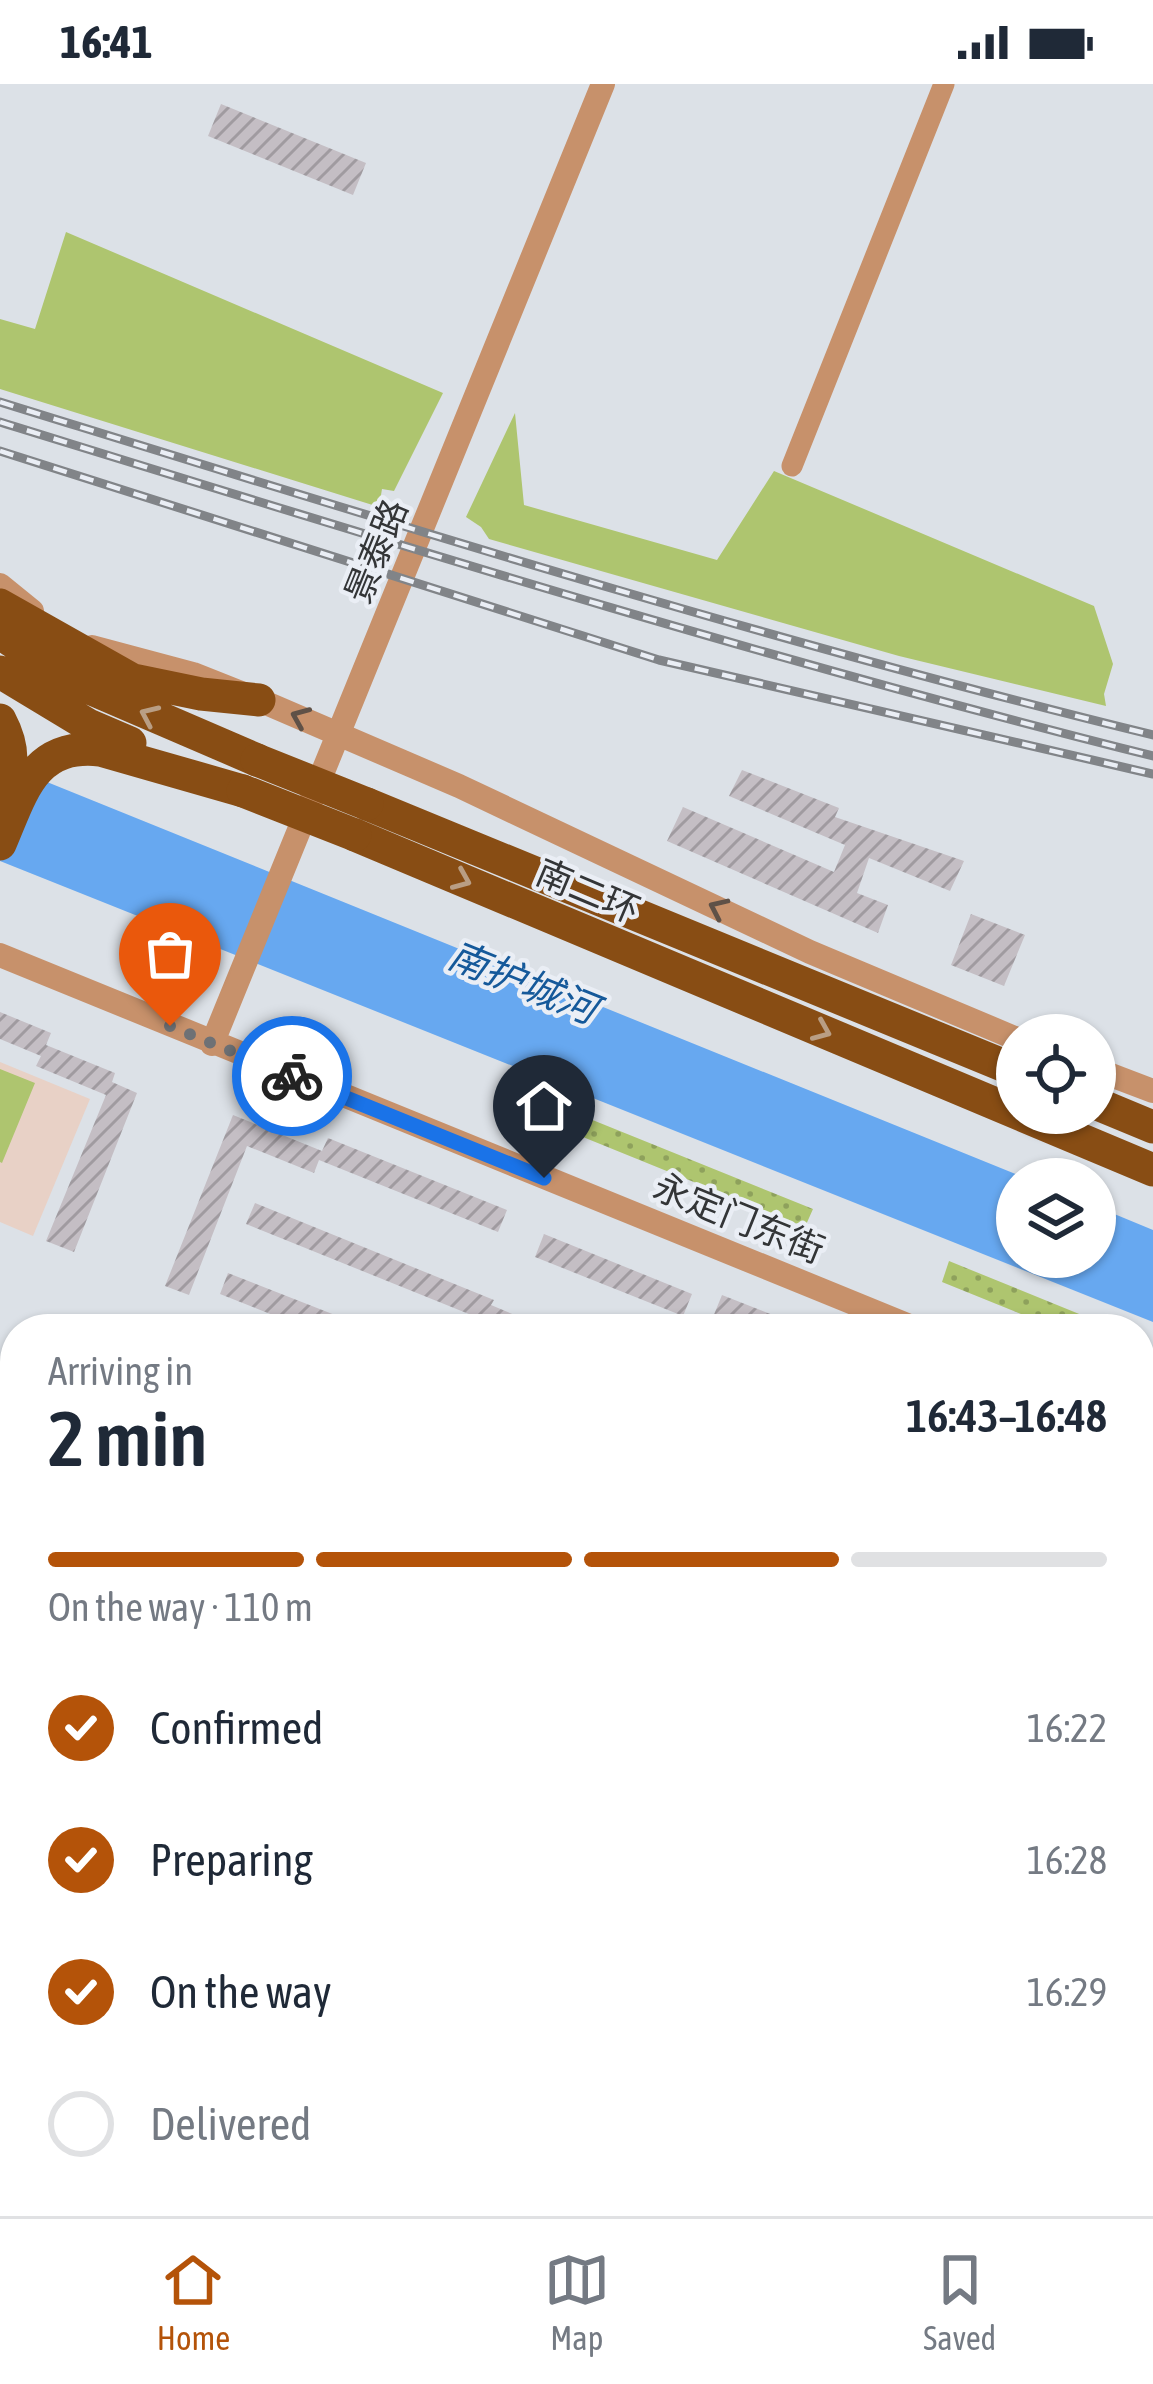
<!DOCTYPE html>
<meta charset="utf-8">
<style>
body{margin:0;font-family:"Asap Condensed","Noto Sans SC",sans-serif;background:#f2f2f3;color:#1f2937;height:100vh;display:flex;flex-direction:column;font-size:45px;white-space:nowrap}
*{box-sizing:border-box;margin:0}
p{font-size:39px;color:#747a83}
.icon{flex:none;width:66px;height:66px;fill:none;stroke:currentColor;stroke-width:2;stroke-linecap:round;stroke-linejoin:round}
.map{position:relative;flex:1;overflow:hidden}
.panel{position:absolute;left:0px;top:1230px;width:1155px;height:903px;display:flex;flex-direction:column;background:#fff;border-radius:48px 48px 0 0;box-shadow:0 3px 9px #0004}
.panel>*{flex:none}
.controls{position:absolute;left:996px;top:930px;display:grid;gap:24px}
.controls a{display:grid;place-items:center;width:120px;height:120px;border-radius:50%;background:#fff;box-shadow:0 3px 9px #0004;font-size:60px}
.pin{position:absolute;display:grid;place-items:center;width:102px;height:102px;color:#fff;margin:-123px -51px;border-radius:50% 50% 50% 0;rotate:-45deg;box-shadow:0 0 12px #0007}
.pin .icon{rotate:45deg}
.courier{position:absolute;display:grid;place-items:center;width:120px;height:120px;margin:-60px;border:9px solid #1a73e8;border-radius:50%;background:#fff;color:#222;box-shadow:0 3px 15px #0007}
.overview em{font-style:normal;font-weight:600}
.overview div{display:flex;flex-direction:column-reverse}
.overview{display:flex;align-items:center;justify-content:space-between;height:204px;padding:0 48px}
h1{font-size:78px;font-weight:600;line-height:90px}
.bar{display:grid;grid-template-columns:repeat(4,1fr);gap:18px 12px;align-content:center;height:144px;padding:0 48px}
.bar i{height:15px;border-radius:9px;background:#e0e1e3}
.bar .selected{background:#b45309}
.bar p{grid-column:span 4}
ol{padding:0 48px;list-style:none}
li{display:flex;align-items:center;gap:36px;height:132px}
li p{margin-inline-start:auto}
li .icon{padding:12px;border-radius:50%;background:#b45309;color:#fff;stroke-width:4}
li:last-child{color:#747a83}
li i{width:66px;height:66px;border:6px solid #e0e1e3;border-radius:50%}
.status{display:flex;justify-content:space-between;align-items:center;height:84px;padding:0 60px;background:#fff;direction:ltr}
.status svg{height:33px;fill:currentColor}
.dock{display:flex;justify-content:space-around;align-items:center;height:168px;border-top:3px solid #e0e1e3;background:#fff;font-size:33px;color:#747a83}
.dock a{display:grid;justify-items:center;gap:6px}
.dock .selected{color:#b45309}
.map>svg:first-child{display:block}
.education{fill:#e8d1c6}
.grass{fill:url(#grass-dots)}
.park{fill:#aec56f}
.water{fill:#67a8f0}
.building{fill:url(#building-hatch)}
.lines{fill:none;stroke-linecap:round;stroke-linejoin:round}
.minor{stroke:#c7916b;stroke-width:21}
.tertiary{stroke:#c7916b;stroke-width:24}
.trunk{stroke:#884d14;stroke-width:33}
.rail-casing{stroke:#818488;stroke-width:9}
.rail{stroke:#eaeef5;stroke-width:4.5;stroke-dasharray:14;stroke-linecap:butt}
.trunk-bridge{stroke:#884d14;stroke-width:33}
.oneway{stroke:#b99e84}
.oneway2{stroke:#5f5147}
.done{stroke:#6e7175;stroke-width:12;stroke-dasharray:0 21.6}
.route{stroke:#1a73e8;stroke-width:15}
.labels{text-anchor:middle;stroke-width:9;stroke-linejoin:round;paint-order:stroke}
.street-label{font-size:36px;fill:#333537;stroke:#eaeef5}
.water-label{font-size:39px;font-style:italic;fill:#15599a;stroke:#eaeef5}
</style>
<div class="status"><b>16:41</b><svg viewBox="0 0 49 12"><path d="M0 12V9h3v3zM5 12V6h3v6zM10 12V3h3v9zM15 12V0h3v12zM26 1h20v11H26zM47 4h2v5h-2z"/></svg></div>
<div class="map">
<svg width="1153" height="2132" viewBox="0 0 1153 2132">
<defs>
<pattern id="grass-dots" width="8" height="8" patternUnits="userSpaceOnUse" patternTransform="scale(3)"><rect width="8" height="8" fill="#aec56f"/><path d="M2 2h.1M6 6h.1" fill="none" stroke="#8ea15c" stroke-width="1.8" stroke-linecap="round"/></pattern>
<pattern id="building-hatch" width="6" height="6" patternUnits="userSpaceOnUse" patternTransform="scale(3)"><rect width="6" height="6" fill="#c4bec4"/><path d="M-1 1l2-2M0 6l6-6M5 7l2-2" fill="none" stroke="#a09ba0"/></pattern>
</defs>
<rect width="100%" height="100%" fill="#dce1e7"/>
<path class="education" d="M 0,978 L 90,1015 L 33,1152 L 0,1138 Z"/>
<path class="grass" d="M 548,1018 L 813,1125 L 805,1143 L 541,1036 Z
M 949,1177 L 1116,1245 L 1058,1245 L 942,1198 Z"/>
<path class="park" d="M 66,148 L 443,309 L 394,407 L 382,405 L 379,423 L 0,305 L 0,235 L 35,245 Z
M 515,329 L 524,421 L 717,476 L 774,387 L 1094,522 L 1113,580 L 1104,610 L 1106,622 L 899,572 L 489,455 L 481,443 L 466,433 Z
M 0,985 L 35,999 L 2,1079 L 0,1078 Z
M 0,1320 L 15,1326 L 15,2118 L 1140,2118 L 1140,1767 L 1153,1772 L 1153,2132 L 0,2132 Z"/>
<path class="water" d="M 0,679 L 1028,1095 L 1017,1095 L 1017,1173 L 1095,1173 L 1095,1122 L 1153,1146 L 1153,1238 L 0,777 Z"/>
<path class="building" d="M 221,20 L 366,79 L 353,111 L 208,52 Z
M 742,686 L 839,724 L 835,733 L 964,777 L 950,807 L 869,774 L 857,809 L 888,821 L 878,849 L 667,757 L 683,723 L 834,788 L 845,761 L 729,712 Z
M 971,830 L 1025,851 L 1004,902 L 951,881 Z
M 0,928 L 51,949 L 46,961 L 115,989 L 112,998 L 137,1009 L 74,1168 L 46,1157 L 106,1011 L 36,982 L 41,972 L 0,955 Z
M 233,1031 L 322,1067 L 328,1054 L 507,1126 L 498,1148 L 319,1076 L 314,1089 L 247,1062 L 189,1211 L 165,1202 Z
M 255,1119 L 494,1216 L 491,1221 L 548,1245 L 506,1245 L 246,1140 Z
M 544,1150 L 692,1210 L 683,1232 L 535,1173 Z
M 228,1189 L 340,1233 L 366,1245 L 308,1245 L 220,1210 Z
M 722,1211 L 806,1244 L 806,1245 L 743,1245 L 713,1233 Z"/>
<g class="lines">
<path class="minor" d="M 792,382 L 944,0"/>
<path class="tertiary" d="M 0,501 L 32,527
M 92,563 L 193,590 L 259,616 L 459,702 L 810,868 L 1017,955
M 0,871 L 917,1245
M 212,960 L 603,0
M 1095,985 L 1153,1007
M 1140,1335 L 1153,1340"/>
<path class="trunk" d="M 0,521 L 133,596 L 201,610 L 259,616
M 0,549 L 69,595 L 257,676
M 0,588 L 88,641 L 130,659
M 0,636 C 16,666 13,686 0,716
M 367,720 L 1017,987
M 355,751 L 1153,1086
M 0,760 C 22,709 33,659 100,666 L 243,707
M 1095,1019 L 1153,1043"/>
<g class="rail-casing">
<path id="rail" d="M 0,318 C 382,436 764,556 1153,651
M 0,338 C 383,456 764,575 1153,672
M 0,367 L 659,576 L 1153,690"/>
</g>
<use href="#rail" class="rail"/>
<path class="trunk-bridge" d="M 257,676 L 367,720
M 243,707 L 355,751"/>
</g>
<defs><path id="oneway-chevron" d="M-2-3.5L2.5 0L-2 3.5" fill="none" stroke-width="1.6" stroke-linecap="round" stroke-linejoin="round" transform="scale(3)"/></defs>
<g class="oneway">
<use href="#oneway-chevron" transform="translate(149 631) rotate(-156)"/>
<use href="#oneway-chevron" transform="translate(462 796) rotate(23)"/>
<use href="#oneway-chevron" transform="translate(822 947) rotate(23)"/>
</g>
<g class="oneway2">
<use href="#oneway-chevron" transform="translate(300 633) rotate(-157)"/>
<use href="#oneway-chevron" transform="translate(718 824) rotate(-155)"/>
</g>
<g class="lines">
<path class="done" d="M 170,942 L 292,992"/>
<path class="route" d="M 292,992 L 544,1094"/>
</g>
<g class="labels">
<g class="street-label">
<text transform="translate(376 467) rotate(-68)" y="13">景泰路</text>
<text transform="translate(588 807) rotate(23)" y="13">南二环</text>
<text transform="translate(739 1134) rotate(22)" y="13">永定门东街</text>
</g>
<g class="water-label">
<text transform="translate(523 898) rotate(22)" y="14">南护城河</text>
</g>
</g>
</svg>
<div class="controls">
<a><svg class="icon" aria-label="locate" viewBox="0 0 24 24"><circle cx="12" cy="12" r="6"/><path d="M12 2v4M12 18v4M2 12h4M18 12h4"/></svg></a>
<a><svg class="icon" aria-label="layers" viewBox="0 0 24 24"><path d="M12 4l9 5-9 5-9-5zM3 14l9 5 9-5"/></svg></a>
</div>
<div class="pin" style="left:170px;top:942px;background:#ea580c"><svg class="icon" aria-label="bag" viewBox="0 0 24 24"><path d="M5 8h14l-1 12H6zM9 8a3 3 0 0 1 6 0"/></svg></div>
<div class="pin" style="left:544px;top:1094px;background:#1f2937"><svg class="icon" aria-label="home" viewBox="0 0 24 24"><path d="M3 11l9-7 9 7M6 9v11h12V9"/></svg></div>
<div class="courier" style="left:292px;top:992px"><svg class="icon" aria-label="bike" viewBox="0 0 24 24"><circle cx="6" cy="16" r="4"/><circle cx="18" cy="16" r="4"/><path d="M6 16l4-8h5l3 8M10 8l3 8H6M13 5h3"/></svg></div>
<section class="panel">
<div class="overview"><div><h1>2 min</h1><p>Arriving in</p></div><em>16:43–16:48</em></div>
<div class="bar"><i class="selected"></i><i class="selected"></i><i class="selected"></i><i></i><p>On the way · 110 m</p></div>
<ol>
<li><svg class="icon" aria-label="check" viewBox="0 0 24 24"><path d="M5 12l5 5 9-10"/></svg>Confirmed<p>16:22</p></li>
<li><svg class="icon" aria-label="check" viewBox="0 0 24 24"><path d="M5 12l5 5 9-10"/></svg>Preparing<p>16:28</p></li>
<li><svg class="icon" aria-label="check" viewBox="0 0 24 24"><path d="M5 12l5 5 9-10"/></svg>On the way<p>16:29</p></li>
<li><i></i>Delivered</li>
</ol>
</section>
</div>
<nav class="dock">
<a class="selected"><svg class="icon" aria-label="home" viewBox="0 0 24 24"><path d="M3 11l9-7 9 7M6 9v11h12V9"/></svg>Home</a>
<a><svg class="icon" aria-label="map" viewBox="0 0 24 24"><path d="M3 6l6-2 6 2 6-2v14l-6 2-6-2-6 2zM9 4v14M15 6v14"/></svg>Map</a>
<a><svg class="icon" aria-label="saved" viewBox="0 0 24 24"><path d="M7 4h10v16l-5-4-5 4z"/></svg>Saved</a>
</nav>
